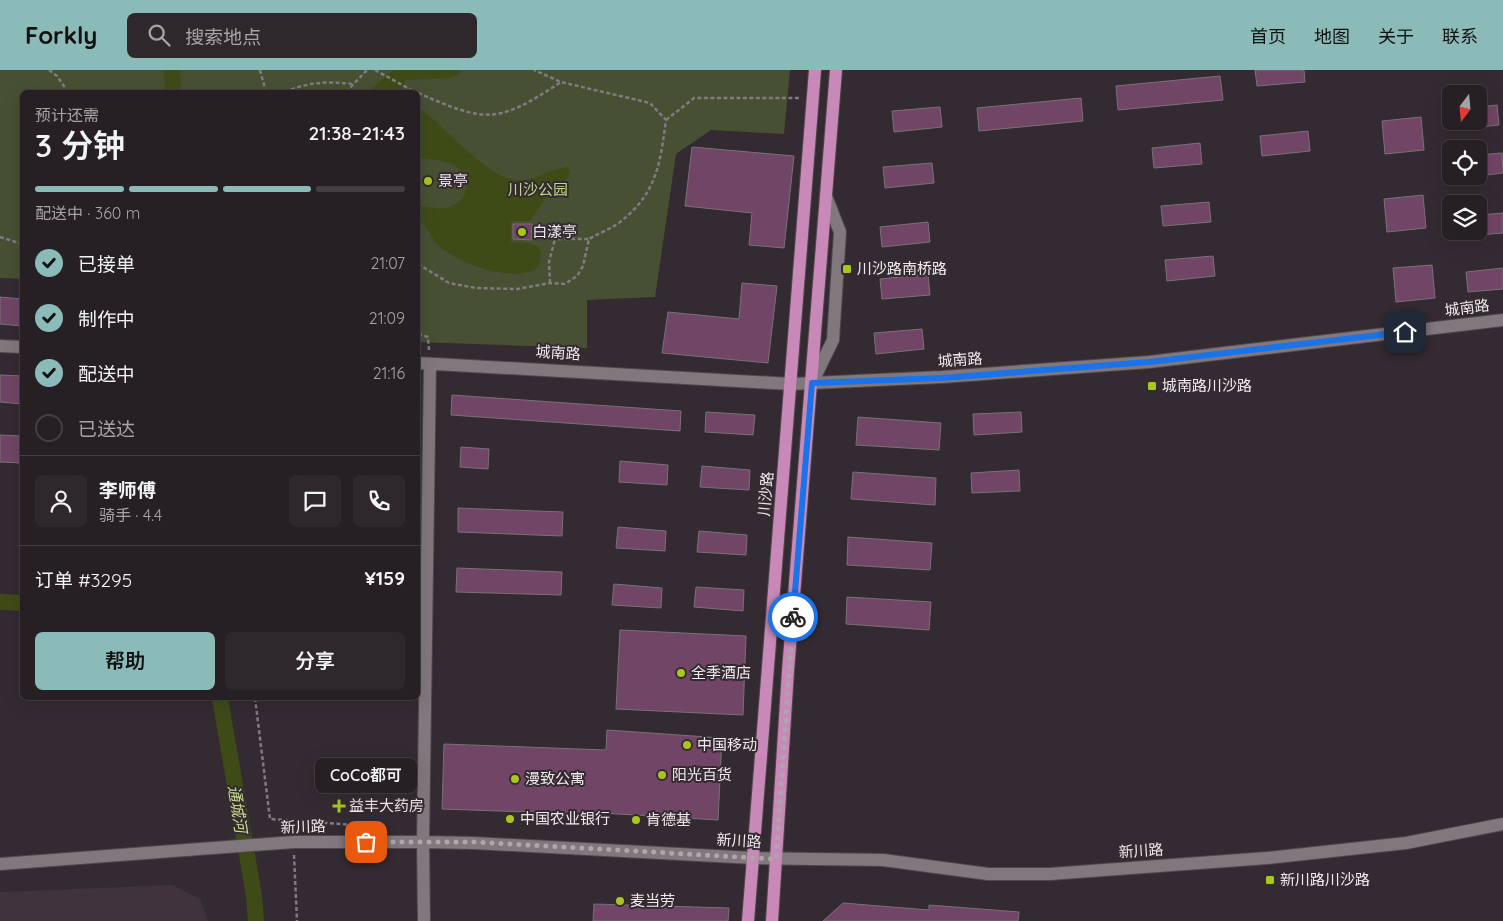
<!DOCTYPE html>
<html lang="zh">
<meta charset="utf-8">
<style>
body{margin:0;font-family:Quicksand,"Noto Sans SC",sans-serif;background:#2e282d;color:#f1f3f6;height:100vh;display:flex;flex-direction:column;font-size:19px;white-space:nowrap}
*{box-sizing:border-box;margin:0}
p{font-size:16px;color:#a4a3a7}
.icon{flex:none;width:28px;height:28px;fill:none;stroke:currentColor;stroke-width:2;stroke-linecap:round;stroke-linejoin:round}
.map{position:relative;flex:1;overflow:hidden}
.sheet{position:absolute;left:20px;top:20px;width:400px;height:610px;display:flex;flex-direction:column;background:#262025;border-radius:8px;box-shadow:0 5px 20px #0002,0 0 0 1px #423e42}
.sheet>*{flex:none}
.needle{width:32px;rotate:196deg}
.controls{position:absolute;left:1442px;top:15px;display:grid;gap:10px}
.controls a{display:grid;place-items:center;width:45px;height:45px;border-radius:8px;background:#262025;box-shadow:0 5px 20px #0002,0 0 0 1px #423e42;font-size:25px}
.pin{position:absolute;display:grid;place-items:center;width:42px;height:42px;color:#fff;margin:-21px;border-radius:10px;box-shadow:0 2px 8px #0006}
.courier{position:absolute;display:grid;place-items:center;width:50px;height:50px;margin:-25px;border:4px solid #1a73e8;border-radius:50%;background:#fff;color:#222;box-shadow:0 1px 6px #0007}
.bubble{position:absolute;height:35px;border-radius:8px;background:#262025;box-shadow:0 5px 20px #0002,0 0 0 1px #423e42;font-size:16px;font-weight:600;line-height:35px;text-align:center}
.head em{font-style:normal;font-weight:600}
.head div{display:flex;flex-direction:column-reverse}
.head{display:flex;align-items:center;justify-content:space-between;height:85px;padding:0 15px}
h1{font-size:32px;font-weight:600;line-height:38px}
.bar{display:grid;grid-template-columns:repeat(4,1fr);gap:8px 5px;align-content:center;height:60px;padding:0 15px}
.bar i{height:6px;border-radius:4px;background:#423e42}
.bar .selected{background:#8bbbb9}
.bar p{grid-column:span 4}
.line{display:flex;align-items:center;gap:12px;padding:0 15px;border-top:1px solid #423e42}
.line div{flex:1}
.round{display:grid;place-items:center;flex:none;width:52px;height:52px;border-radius:8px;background:#2e282d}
ol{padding:0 15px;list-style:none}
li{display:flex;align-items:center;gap:15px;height:55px}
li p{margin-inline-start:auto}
li .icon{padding:5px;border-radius:50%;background:#8bbbb9;color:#111;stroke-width:4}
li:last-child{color:#a4a3a7}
li i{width:28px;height:28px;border:2px solid #423e42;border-radius:50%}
.button{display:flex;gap:10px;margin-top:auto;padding:10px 15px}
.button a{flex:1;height:58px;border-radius:8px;background:#8bbbb9;color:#111;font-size:20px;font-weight:600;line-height:58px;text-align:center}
.button a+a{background:#2e282d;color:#f1f3f6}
header{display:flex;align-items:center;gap:30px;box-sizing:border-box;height:70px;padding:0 25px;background:#8bbbb9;color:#111}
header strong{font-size:24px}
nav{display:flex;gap:28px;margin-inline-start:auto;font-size:18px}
.search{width:350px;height:45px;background:#2e282d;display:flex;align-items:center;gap:12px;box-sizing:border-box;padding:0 18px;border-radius:8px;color:#a4a3a7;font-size:19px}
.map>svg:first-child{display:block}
.built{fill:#40333c}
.green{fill:#485033}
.water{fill:#3f4b17}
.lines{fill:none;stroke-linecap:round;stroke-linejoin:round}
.canal{stroke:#3f4b17;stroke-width:16}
.building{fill:#714565;stroke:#7a7177}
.minor-casing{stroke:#4e474b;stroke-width:14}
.major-casing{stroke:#4e474b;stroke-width:14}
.path{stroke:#817b80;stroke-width:2.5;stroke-dasharray:4 2.5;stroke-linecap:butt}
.minor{stroke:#81787e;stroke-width:12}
.major{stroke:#c889b8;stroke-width:12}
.done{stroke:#ada6ab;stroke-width:5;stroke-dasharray:0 9}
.route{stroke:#1a73e8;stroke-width:6}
.poi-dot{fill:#a9c71b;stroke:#332b31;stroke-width:2}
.labels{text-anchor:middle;stroke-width:4;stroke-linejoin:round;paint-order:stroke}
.poi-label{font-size:15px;fill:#eee9ed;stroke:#332b31;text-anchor:start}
.park-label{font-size:15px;fill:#c2d687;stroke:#332b31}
.street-label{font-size:15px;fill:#eee9ed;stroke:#332b31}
.water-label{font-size:16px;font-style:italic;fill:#c8dc8c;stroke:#332b31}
</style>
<header>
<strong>Forkly</strong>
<div class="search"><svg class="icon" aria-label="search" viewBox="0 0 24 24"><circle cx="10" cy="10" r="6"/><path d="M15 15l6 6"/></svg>搜索地点</div>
<nav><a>首页</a><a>地图</a><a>关于</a><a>联系</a></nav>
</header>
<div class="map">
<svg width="1503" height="851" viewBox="0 0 1503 851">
<rect width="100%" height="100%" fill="#332b31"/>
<path class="built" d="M 173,815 L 200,829 L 208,851 L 0,851 L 0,822 Z"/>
<path class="green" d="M 0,0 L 790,0 L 784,64 L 711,60 L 676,84 L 655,227 L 587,230 L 587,278 L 418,272 L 418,22 L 22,22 L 22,209 L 0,208 Z"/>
<path class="water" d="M 394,0 L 461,0 L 459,5 L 450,8 L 406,10 L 403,15 L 403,22 L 367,22 Z
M 418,37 C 444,54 491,115 524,110 C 539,108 553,98 568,97 L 570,103 L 567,109 L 545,129 L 530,151 L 511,151 L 511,172 L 529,173 L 538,176 L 541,182 L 539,196 C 519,216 454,193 436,173 C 432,168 428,160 424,154 L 418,152 L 418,135 C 428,137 442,141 452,136 C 472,127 471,103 452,94 C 442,90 429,89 418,88 Z"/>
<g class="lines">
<path class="canal" d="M 172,0 L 173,22
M 0,532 L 22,533
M 220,628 L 254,826 L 256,851"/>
</g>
<path class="building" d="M 1255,0 L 1304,0 L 1305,12 L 1257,16 Z
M 1220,6 L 1223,30 L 1118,40 L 1116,16 Z
M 1081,28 L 1083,51 L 979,61 L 977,38 Z
M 1497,35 L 1499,55 L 1479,57 L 1479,37 Z
M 940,37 L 942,57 L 894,62 L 892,41 Z
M 1421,47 L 1424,80 L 1385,84 L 1382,51 Z
M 1308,61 L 1310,81 L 1262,86 L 1260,66 Z
M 1200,73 L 1202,94 L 1154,98 L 1152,78 Z
M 692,77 L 794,86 L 784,178 L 749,175 L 752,143 L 685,136 Z
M 1502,83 L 1503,103 L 1479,106 L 1479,85 Z
M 932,93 L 934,113 L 885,118 L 883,97 Z
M 1423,125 L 1426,158 L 1387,162 L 1384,129 Z
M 1209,132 L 1211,152 L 1163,156 L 1161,136 Z
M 1503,143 L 1503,163 L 1479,165 L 1479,145 Z
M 928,152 L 930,172 L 882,177 L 880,157 Z
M 513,154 L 532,154 L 531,170 L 513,169 Z
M 1213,186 L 1215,206 L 1167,211 L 1165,190 Z
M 1432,195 L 1435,228 L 1396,232 L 1393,198 Z
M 1503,198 L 1503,219 L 1468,222 L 1466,202 Z
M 928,204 L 930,225 L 882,229 L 880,209 Z
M 742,213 L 777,216 L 768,293 L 662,283 L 668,242 L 739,249 Z
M 0,227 L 22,229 L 22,256 L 0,254 Z
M 922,259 L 924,279 L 876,284 L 874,263 Z
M 0,305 L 22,306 L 22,334 L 0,332 Z
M 452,325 L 681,341 L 680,361 L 451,345 Z
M 706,342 L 755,345 L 753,365 L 705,362 Z
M 1021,342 L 1022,362 L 974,365 L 973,344 Z
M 858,347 L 941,353 L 939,380 L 856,375 Z
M 0,365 L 22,366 L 22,393 L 0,392 Z
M 461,377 L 489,379 L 488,399 L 460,397 Z
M 620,391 L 668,395 L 667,415 L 619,412 Z
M 702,396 L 750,400 L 749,420 L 700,417 Z
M 1019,400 L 1020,421 L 972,423 L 971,403 Z
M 853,402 L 936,408 L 935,435 L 851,429 Z
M 458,438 L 563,442 L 562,466 L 458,462 Z
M 618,457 L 666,461 L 665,481 L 616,478 Z
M 699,461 L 747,465 L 746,485 L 697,482 Z
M 848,467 L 932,473 L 930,500 L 847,495 Z
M 457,498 L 562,502 L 561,525 L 456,522 Z
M 614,514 L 662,518 L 661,538 L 612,535 Z
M 696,517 L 744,520 L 743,541 L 694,537 Z
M 847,527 L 931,532 L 929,560 L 846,554 Z
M 620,560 L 746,566 L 743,645 L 616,639 Z
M 607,660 L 722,668 L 718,750 L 585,742 L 585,744 L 442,739 L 444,674 L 606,680 Z
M 843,833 L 929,840 L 929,835 L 1019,842 L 1018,851 L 823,851 Z
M 594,834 L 729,838 L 728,851 L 593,851 Z"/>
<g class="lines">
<g class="minor-casing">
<path id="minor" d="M 0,276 L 22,277
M 418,293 L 791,314 L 812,313 L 942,307 L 1149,292 L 1503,250
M 812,313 L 833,270 L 840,162 L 826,126
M 0,794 L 294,772 L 423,772 L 474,773 L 753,788 L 883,790 L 988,804 L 1050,804 L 1267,788 L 1406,773 L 1503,754
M 424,851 L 423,772 L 430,294"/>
</g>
<g class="major-casing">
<path id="major" d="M 748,851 L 815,0
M 772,851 L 788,601 L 836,0"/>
</g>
<path class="path" d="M 49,0 L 57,6 L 68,22
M 260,0 L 266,22
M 375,0 L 415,22
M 285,22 C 308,12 327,11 352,14
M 346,22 L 367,0
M 418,23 C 487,53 497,54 561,12
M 666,50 L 694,28 L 799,28
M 534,160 L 555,169 L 589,169
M 0,167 L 22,174
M 418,194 L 449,213 L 476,218 L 517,219 L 550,213 L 565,214 L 577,206 L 583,196 L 589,169 C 599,163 611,159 620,152 C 657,123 660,94 666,50 L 650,33 L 561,12 L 534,0
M 550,213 L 549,192 L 555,169
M 418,264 L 428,267 L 429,280
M 255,628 L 270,749 L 383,757
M 294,785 L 297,851"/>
<use href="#minor" class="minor"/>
<use href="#major" class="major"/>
</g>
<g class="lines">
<path class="done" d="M 366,772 L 474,772 L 776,789 L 793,547"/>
<path class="route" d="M 793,547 L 812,313 L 942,308 L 1149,292 L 1405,262"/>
</g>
<g class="poi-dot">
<circle cx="428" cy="111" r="5"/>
<circle cx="522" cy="162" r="5"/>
<rect x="842" y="194" width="10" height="10" rx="2.5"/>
<rect x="1147" y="311" width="10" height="10" rx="2.5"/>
<circle cx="681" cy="603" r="5"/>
<circle cx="687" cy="675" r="5"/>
<circle cx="662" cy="705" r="5"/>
<circle cx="515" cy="709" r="5"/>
<path d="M336.5 728.5h5v5h5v5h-5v5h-5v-5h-5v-5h5z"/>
<circle cx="510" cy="749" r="5"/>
<circle cx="636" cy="750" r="5"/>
<rect x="1265" y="805" width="10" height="10" rx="2.5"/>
<circle cx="620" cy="831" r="5"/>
</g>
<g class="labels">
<g class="poi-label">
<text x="438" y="116">景亭</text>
<text x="532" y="167">白漾亭</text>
<text x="857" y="204">川沙路南桥路</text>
<text x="1162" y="321">城南路川沙路</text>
<text x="691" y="608">全季酒店</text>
<text x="697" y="680">中国移动</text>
<text x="672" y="710">阳光百货</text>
<text x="525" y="714">漫致公寓</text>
<text x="349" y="741">益丰大药房</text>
<text x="520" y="754">中国农业银行</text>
<text x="646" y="755">肯德基</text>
<text x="1280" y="815">新川路川沙路</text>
<text x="630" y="836">麦当劳</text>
</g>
<g class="park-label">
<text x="538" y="125">川沙公园</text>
</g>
<g class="street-label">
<text transform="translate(1467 238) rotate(-7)" y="5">城南路</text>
<text transform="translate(558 283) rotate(4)" y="5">城南路</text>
<text transform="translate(960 290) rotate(-4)" y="5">城南路</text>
<text transform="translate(766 424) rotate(-85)" y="5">川沙路</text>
<text transform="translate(303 757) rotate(-2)" y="5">新川路</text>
<text transform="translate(739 771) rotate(3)" y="5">新川路</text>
<text transform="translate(1141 781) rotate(-4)" y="5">新川路</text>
</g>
<g class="water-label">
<text transform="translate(238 739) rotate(81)" y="6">通城河</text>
</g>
</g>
</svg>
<div class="controls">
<a><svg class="needle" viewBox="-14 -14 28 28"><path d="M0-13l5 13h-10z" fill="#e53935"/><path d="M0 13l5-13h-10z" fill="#a4a3a7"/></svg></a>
<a><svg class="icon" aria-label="locate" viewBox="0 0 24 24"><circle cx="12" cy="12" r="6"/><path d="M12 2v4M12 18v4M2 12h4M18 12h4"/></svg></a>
<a><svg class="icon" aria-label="layers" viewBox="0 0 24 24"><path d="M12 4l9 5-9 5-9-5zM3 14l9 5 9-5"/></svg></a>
</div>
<div class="pin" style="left:366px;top:772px;background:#ea580c"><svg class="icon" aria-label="bag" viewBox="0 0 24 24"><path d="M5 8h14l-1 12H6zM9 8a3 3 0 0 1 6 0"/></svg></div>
<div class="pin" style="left:1405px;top:262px;background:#1f2937"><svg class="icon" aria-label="home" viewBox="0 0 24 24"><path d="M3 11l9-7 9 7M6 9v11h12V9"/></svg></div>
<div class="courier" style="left:793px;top:547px"><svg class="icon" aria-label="bike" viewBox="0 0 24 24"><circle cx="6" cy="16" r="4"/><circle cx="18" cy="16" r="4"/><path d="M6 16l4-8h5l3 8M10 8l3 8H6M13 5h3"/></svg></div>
<div class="bubble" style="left:315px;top:688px;width:102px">CoCo都可</div>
<section class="sheet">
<div class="head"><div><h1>3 分钟</h1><p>预计还需</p></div><em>21:38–21:43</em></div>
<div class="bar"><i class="selected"></i><i class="selected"></i><i class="selected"></i><i></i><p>配送中 · 360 m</p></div>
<ol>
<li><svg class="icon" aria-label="check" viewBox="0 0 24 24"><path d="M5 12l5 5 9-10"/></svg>已接单<p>21:07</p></li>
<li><svg class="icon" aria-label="check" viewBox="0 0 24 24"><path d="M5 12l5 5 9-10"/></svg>制作中<p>21:09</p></li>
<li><svg class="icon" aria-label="check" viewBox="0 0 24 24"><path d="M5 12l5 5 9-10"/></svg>配送中<p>21:16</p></li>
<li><i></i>已送达</li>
</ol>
<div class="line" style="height:90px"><a class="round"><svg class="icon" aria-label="person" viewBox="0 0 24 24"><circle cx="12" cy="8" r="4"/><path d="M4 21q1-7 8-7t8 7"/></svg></a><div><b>李师傅</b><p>骑手 · 4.4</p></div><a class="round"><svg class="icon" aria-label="chat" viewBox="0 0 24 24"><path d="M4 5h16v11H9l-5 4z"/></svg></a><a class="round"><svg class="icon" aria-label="phone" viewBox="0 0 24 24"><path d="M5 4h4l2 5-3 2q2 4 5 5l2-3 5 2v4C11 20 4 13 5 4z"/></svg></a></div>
<div class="line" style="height:65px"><div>订单 #3295</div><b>¥159</b></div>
<div class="button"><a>帮助</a><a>分享</a></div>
</section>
</div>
